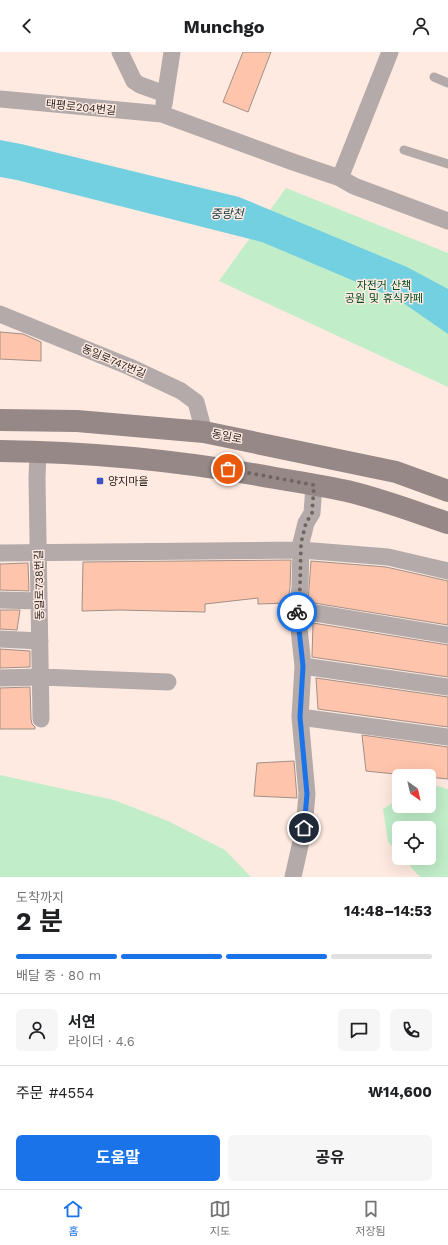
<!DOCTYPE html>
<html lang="ko">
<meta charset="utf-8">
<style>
body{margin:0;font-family:"Work Sans","Noto Sans KR",sans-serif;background:#f6f6f6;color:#202124;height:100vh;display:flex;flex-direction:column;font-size:15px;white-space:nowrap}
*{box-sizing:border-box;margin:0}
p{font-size:13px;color:#757577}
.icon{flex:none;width:22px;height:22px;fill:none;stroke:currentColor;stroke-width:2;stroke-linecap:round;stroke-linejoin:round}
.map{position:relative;height:825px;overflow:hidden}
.details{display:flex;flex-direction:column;background:#fff;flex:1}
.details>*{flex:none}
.needle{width:26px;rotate:146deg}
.buttons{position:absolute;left:392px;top:717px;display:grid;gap:8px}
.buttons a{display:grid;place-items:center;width:44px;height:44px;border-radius:6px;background:#fff;box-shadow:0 4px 16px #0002;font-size:20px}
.pin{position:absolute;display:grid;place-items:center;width:34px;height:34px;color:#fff;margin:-17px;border:2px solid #fff;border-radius:50%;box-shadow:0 1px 4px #0007}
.courier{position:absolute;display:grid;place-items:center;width:40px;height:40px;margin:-20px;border:3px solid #1a73e8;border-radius:50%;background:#fff;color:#222;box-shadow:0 1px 5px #0007}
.overview em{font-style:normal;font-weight:700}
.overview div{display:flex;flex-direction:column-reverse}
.overview{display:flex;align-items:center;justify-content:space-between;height:68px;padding:0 16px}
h1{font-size:26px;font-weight:700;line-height:30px}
.bar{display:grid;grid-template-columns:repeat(4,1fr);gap:6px 4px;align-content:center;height:48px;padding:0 16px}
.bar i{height:5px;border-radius:3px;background:#e0e0e0}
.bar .active{background:#1a73e8}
.bar p{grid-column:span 4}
.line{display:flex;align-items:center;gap:10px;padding:0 16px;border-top:1px solid #e0e0e0}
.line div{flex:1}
.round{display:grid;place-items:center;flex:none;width:42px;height:42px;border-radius:6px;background:#f6f6f6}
.primary-button{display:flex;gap:8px;margin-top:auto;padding:8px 16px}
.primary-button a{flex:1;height:46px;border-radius:6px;background:#1a73e8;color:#fff;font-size:16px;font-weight:700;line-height:46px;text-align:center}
.primary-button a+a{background:#f6f6f6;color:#202124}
header{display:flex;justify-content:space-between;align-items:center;height:52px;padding:0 16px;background:#fff;font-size:18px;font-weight:700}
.menu{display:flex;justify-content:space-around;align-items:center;height:56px;border-top:1px solid #e0e0e0;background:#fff;font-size:11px;color:#757577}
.menu a{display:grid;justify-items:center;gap:2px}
.menu .active{color:#1a73e8}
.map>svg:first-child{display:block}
.green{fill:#c1edc9}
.water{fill:#72d0e1}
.building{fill:#fec5ac;stroke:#a18f87}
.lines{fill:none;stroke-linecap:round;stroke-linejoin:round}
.lane{stroke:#b3aaa9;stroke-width:9}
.street{stroke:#b3aaa9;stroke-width:17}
.secondary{stroke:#968887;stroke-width:22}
.done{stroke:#716560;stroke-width:4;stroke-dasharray:0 7.2}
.route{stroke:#1a73e8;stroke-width:5}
.poi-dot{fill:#3c52c5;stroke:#feeae1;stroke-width:1.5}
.labels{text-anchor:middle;stroke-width:3;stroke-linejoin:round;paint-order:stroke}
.street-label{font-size:11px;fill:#251e1b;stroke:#feeae1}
.park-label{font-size:11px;fill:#004a1f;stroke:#feeae1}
.poi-label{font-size:11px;fill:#251e1b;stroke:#feeae1;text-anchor:start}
.water-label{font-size:12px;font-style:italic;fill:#113d45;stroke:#feeae1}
</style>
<header><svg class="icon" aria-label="back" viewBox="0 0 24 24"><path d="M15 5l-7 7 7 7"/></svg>Munchgo<svg class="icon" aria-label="person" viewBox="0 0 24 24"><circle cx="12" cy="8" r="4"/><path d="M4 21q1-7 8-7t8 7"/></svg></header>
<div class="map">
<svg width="448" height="825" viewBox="0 0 448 825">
<rect width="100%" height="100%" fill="#feeae1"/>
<path class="green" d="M 286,136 L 448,201 L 448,335 L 219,229 Z
M 0,723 L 114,748 L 168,769 L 225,798 L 251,825 L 0,825 Z
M 429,732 L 448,737 L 448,825 L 420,825 L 403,806 L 429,806 L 429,776 L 399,776 L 399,802 L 388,790 L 383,757 L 399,747 L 399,754 L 429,754 Z"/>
<path class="water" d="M 0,88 L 21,92 L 239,145 L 407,215 L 448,237 L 448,282 L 399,248 L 262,190 L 17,128 L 0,125 Z"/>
<path class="building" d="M 243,0 L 271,0 L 248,60 L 223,50 Z
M 0,280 L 23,282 L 41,290 L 41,309 L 0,307 Z
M 291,508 L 290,535 L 288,551 L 258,552 L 258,546 L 205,552 L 205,560 L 118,558 L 82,559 L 83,510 Z
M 311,509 L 386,515 L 448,529 L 448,573 L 308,550 Z
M 28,511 L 29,539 L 0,538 L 0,512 Z
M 0,558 L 20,558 L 17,578 L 0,577 Z
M 313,571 L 448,593 L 448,625 L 312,605 Z
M 0,597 L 30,599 L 30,615 L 0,616 Z
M 316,626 L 448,645 L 448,675 L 318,657 Z
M 30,635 L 31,667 L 32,672 L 35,675 L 35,677 L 0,677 L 0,636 Z
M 362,683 L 448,695 L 448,727 L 429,725 L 429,724 L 414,724 L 366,719 Z
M 294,709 L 297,746 L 254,744 L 257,711 Z"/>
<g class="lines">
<path class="lane" d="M 434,25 L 448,31
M 404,98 L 448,112"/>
<path class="street" d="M 120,0 L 134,29 L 140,33 L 165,42
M 0,47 L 162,62 L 293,110 L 340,126 L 354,134 L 448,169
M 164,52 L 172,0
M 340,126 L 390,0
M 0,262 L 130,315 L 181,339 L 196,350 L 204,380
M 38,400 L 37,426 L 41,667
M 0,501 L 301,498 L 388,505 L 448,519
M 0,548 L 39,549
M 297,558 L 448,583
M 0,587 L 40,589
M 303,614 L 448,635
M 0,626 L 41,625 L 168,630
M 300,665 L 448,685
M 293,825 L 304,776 L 307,742 L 300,665 L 303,614 L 297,558 L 300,536 L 301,491 L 306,471 L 312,461 L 314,433"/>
<path class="secondary" d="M 0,368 L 77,369 L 204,380 L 396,420 L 448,439
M 0,399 C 93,400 184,409 275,426 C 299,430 323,434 347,439 C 381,447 415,460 448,471"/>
</g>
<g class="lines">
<path class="done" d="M 228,417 L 314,433 L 312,461 L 306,471 L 301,491 L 300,536 L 297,560"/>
<path class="route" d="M 297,560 L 303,614 L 300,665 L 307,742 L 304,776"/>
</g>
<rect class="poi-dot" x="96" y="425" width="8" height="8" rx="2"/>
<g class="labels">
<g class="street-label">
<text transform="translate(81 55) rotate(6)" y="4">태평로204번길</text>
<text transform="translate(114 309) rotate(23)" y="4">동일로747번길</text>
<text transform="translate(227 384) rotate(11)" y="4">동일로</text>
<text transform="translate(39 533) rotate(-91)" y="4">동일로738번길</text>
</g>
<g class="park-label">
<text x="384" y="237">자전거 산책<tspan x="384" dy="13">공원 및 휴식카페</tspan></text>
</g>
<g class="poi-label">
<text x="108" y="433">양지마을</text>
</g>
<g class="water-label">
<text x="227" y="166">중랑천</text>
</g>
</g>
</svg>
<div class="buttons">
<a><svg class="needle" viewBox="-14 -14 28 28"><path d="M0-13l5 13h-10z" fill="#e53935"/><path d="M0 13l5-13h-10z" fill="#757577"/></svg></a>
<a><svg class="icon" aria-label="locate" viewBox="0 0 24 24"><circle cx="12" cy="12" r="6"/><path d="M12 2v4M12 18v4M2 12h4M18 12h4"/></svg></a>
</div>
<div class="pin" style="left:228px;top:417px;background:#ea580c"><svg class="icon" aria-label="bag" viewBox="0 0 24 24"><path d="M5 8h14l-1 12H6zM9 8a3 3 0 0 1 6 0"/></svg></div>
<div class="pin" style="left:304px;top:776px;background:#1f2937"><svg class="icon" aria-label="home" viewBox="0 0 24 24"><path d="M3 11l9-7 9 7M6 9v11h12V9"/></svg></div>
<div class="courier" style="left:297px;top:560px"><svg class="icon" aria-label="bike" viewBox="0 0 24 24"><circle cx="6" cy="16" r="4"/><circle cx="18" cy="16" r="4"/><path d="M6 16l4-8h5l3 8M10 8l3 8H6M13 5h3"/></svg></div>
</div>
<section class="details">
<div class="overview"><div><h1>2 분</h1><p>도착까지</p></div><em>14:48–14:53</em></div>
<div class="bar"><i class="active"></i><i class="active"></i><i class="active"></i><i></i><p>배달 중 · 80 m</p></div>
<div class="line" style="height:72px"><a class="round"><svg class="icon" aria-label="person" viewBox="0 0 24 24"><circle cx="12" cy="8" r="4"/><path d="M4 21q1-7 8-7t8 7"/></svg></a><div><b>서연</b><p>라이더 · 4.6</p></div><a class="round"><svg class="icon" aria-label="chat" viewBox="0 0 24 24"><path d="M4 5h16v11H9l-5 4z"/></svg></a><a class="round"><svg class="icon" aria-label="phone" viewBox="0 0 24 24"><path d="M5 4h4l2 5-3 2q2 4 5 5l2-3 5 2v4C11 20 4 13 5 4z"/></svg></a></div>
<div class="line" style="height:52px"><div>주문 #4554</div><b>₩14,600</b></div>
<div class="primary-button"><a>도움말</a><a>공유</a></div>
</section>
<nav class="menu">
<a class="active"><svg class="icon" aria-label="home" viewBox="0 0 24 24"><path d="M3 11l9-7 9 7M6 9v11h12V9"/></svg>홈</a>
<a><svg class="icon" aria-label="map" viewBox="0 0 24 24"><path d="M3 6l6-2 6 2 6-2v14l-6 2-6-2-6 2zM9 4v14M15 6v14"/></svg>지도</a>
<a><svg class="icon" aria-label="saved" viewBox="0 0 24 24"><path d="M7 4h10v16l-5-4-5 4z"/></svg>저장됨</a>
</nav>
